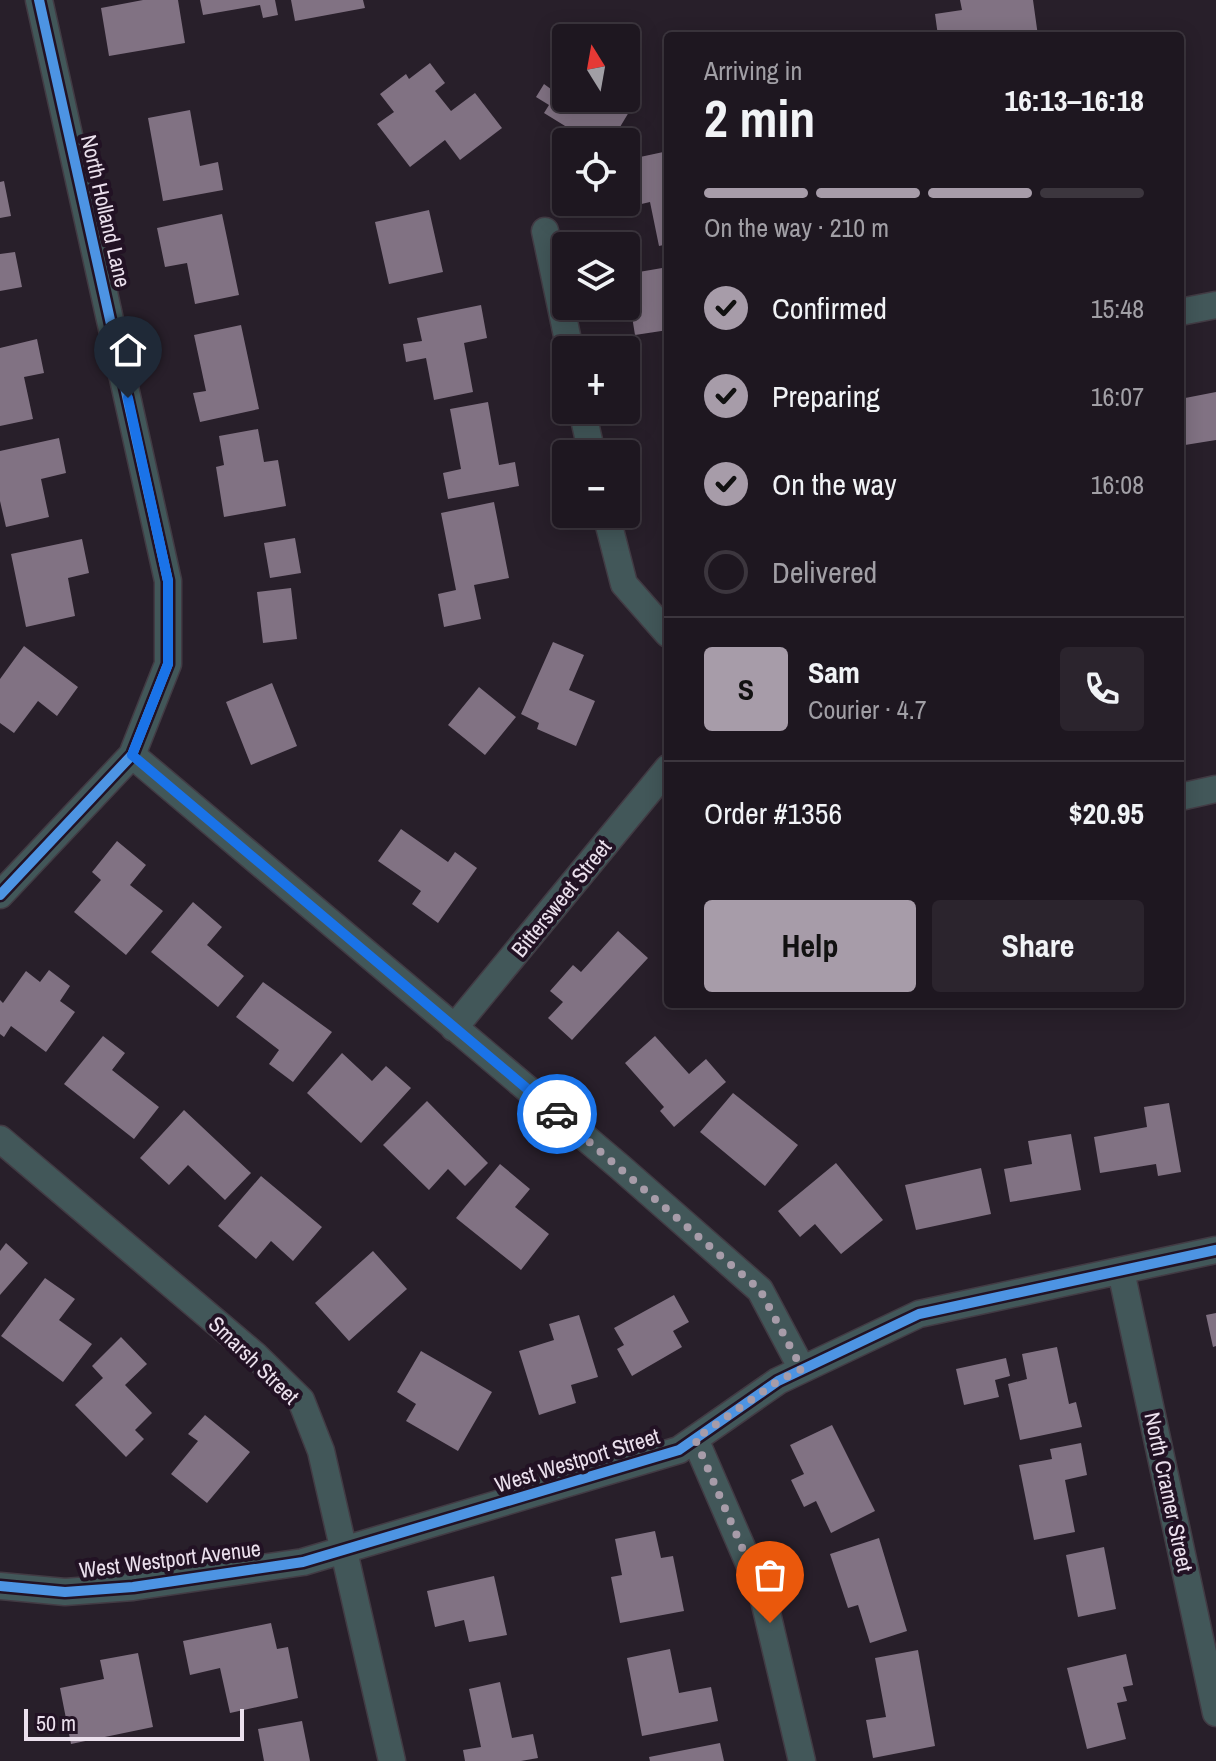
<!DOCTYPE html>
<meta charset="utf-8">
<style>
body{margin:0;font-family:"Archivo Narrow",sans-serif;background:#2b242d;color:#f1f3f6;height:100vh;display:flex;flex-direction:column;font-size:30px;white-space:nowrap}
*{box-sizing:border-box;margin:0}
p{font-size:26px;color:#a19fa5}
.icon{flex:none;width:44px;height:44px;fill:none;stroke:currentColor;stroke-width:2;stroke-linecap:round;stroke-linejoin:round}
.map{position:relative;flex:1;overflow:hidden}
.side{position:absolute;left:664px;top:32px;width:520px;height:976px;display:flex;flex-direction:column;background:#1e1720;border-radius:8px;box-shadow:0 4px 20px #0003,0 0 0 2px #3c363e}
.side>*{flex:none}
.needle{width:52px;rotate:349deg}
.buttons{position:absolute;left:552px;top:24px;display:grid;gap:16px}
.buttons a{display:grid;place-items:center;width:88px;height:88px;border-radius:8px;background:#1e1720;box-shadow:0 4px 20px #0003,0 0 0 2px #3c363e;font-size:40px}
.scale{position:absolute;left:24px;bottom:20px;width:220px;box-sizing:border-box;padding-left:8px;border:4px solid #ebe0ed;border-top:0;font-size:22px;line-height:28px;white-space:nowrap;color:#ebe0ed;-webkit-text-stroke:6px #221224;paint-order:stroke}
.pin{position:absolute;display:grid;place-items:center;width:68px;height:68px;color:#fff;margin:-82px -34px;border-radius:50% 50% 50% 0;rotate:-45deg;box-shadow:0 0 8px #0007}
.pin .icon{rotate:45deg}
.courier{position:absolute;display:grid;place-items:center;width:80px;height:80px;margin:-40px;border:6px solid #1a73e8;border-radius:50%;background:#fff;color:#222;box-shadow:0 2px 10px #0007}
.headline em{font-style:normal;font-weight:800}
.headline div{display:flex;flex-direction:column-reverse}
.headline{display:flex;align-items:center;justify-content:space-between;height:136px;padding:0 40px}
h1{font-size:52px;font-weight:800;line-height:60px}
.bar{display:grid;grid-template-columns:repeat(4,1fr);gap:12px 8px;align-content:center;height:96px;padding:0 40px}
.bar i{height:10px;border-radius:6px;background:#3c363e}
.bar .selected{background:#a79ca9}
.bar p{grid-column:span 4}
.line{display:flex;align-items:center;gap:20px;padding:0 40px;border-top:2px solid #3c363e}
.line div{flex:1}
.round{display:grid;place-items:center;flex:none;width:84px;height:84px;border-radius:8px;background:#2b242d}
ol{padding:0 40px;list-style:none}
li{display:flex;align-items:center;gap:24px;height:88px}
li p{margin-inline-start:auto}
li .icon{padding:8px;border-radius:50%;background:#a79ca9;color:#111;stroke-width:4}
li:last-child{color:#a19fa5}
li i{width:44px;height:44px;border:4px solid #3c363e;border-radius:50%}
.button{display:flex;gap:16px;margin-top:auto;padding:16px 40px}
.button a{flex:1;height:92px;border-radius:8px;background:#a79ca9;color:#111;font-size:32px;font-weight:800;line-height:92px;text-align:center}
.button a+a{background:#2b242d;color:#f1f3f6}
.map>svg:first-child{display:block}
.building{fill:#817283}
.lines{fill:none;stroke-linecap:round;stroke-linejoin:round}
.minor-casing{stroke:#423b44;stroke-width:29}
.minor{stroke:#425759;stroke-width:26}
.cycleway-casing{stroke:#221224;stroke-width:15}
.cycleway{stroke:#4d94e3;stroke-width:10}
.done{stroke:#a79ca9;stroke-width:8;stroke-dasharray:0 14.4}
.route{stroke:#1a73e8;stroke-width:10}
.labels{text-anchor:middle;stroke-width:8;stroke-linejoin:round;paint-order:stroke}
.street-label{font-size:22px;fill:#ebe0ed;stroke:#221224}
</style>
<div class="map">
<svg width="1216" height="1761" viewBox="0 0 1216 1761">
<rect width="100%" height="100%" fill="#281f2a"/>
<path class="building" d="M 143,0 L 178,0 L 185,43 L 109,56 L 101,8 Z
M 200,0 L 275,0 L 278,15 L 263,18 L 260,5 L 203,15 Z
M 291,0 L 363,0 L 365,8 L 295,21 Z
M 960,0 L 1033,0 L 1038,36 L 938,36 L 935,14 L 962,10 Z
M 430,63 L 445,83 L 435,91 L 451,111 L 475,93 L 502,128 L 460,160 L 445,140 L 410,167 L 377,124 L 394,112 L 380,94 L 406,74 L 409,79 Z
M 566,75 L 566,98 L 617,98 L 632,107 L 611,142 L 591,142 L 544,113 L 549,105 L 536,97 L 544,84 L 555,92 Z
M 190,110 L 200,166 L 218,162 L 223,190 L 163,201 L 148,118 Z
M 668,151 L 668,244 L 659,246 L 650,202 L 633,206 L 626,170 L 626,160 Z
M 4,181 L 11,216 L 0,218 L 0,182 Z
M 429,210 L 443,272 L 389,284 L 375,222 Z
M 222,214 L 239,295 L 195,304 L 187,263 L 165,267 L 157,228 Z
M 15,252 L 22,287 L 0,291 L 0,254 Z
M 668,267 L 668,330 L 635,335 L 630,304 L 638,303 L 633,273 Z
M 481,305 L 487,338 L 464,343 L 473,392 L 434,400 L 426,358 L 406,362 L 403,344 L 422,341 L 417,318 Z
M 241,325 L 259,409 L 200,422 L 193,393 L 206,391 L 194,335 Z
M 37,339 L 44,373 L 24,377 L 33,419 L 0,426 L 0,348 Z
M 1216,392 L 1216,440 L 1185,445 L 1180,415 L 1180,399 Z
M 488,402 L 499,465 L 515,462 L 519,486 L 448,499 L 443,473 L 461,469 L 450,409 Z
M 258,429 L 264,462 L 278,460 L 286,506 L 224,517 L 216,467 L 224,465 L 219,436 Z
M 59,438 L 66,473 L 41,479 L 49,517 L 6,527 L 0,501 L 0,451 Z
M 494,502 L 509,578 L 474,585 L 481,619 L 444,627 L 438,594 L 456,590 L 441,513 Z
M 295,538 L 301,573 L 270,578 L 264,543 Z
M 82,539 L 89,573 L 68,578 L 75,616 L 26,627 L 11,554 Z
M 291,588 L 297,639 L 263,643 L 257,592 Z
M 553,642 L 584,655 L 569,690 L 595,701 L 576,746 L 537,729 L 539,723 L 521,714 Z
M 24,646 L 78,687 L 57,716 L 38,701 L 14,733 L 0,723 L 0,679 Z
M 272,683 L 297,746 L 251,765 L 226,702 Z
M 479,687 L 516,717 L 485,755 L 448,725 Z
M 401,829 L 448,862 L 455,852 L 477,868 L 438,923 L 412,904 L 421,891 L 378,861 Z
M 117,841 L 146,865 L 130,885 L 163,911 L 126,955 L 74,912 L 101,880 L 92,872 Z
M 193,902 L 222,927 L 207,945 L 244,976 L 218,1007 L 151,952 Z
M 618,931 L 648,958 L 572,1040 L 548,1018 L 563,1002 L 550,991 L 573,965 L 581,972 Z
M 49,970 L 70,986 L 60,1001 L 75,1012 L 46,1052 L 11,1026 L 4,1037 L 0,1034 L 0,1000 L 3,1003 L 26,971 L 40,982 Z
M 263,982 L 332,1032 L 293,1082 L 269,1064 L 279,1050 L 236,1017 Z
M 103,1036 L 125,1053 L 112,1070 L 159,1107 L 134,1139 L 64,1084 Z
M 655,1036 L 689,1074 L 706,1059 L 726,1082 L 674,1127 L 660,1111 L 664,1107 L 625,1063 Z
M 342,1053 L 372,1081 L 386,1066 L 411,1088 L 361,1143 L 307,1093 Z
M 733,1093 L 798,1145 L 765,1186 L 700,1132 Z
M 427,1101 L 488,1163 L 465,1186 L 448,1169 L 429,1190 L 383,1145 Z
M 1169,1103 L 1181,1172 L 1158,1176 L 1156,1164 L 1100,1173 L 1094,1137 L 1147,1127 L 1144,1107 Z
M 184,1110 L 251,1173 L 225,1200 L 188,1165 L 169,1185 L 140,1158 Z
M 1071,1134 L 1081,1190 L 1010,1202 L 1004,1169 L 1032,1164 L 1028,1141 Z
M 836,1163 L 883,1220 L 841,1254 L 815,1224 L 800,1237 L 778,1211 Z
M 500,1164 L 530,1189 L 515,1207 L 549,1234 L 521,1270 L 456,1218 Z
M 981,1168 L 991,1214 L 916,1230 L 905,1185 Z
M 261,1176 L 322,1227 L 293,1261 L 271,1241 L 256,1259 L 218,1226 Z
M 6,1243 L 28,1263 L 0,1295 L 0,1251 Z
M 373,1251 L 407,1289 L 349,1341 L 315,1303 Z
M 45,1278 L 75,1299 L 59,1320 L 92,1344 L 63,1382 L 1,1336 Z
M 674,1295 L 689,1322 L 673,1331 L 682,1347 L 632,1376 L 617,1349 L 624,1345 L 614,1328 Z
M 1216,1313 L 1216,1346 L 1213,1347 L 1206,1315 Z
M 579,1315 L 598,1377 L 571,1385 L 576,1403 L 539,1415 L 519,1351 L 554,1340 L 549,1324 Z
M 121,1337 L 147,1364 L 125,1385 L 152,1413 L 135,1430 L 144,1439 L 126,1457 L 75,1405 L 103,1378 L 92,1366 Z
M 1057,1347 L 1069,1404 L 1076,1402 L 1082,1427 L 1020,1440 L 1008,1384 L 1027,1379 L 1022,1354 Z
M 421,1351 L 492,1392 L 458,1451 L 406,1421 L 416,1404 L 397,1392 Z
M 1006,1358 L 1010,1376 L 995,1380 L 999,1397 L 964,1405 L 956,1369 Z
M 205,1415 L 250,1452 L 207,1503 L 171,1474 L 198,1441 L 188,1434 Z
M 832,1425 L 875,1511 L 831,1533 L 816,1501 L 804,1507 L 791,1480 L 804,1474 L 790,1445 Z
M 1081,1443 L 1087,1475 L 1065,1480 L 1075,1532 L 1034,1540 L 1019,1465 L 1052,1459 L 1050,1449 Z
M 655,1531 L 661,1558 L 673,1556 L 684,1611 L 620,1623 L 611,1577 L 622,1575 L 615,1539 Z
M 879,1538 L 907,1631 L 870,1643 L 858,1605 L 848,1608 L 830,1554 Z
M 1104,1547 L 1116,1609 L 1078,1617 L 1066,1555 Z
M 494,1576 L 507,1635 L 469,1642 L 464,1620 L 435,1627 L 427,1591 Z
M 271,1623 L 277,1649 L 288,1647 L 298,1698 L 230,1713 L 220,1668 L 190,1675 L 183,1641 Z
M 670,1649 L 679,1693 L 711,1687 L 718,1721 L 642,1736 L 627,1658 Z
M 918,1650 L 935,1746 L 873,1758 L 866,1720 L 886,1717 L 875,1658 Z
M 138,1653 L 153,1727 L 71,1744 L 60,1688 L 104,1679 L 100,1660 Z
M 1126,1654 L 1133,1685 L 1123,1687 L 1127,1701 L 1117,1703 L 1126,1739 L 1087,1749 L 1067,1668 Z
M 500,1682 L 512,1738 L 533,1734 L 538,1758 L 521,1761 L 465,1761 L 463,1750 L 481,1747 L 469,1689 Z
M 302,1721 L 310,1761 L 264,1761 L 258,1729 Z
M 720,1743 L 724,1761 L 650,1761 L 649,1757 Z"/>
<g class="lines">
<g class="minor-casing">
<path id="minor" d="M 545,231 L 570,350
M 1180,312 L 1216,305
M 582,410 L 592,454
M 606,514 L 624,584 L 668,634
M 132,755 L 620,1167 L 760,1290 L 802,1369
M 1180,797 L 1216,789
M 0,895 L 132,755 L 168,664 L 168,581 L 39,0
M 454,1028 L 668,768
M 0,1139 L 256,1356 L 301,1400 L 321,1451 L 392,1761
M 1121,1271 L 1216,1713
M 695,1439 L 763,1596 L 802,1761
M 0,1586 L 65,1592 L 133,1587 L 303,1562 L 679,1450 L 778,1381 L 919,1314 L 1216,1250"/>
</g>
<use href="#minor" class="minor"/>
<g class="cycleway-casing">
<path id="cycleway" d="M 0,895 L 132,755 L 168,664 L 168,581 L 39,0
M 0,1586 L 65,1592 L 133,1587 L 303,1562 L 679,1450 L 778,1381 L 919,1314 L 1216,1250"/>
</g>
<use href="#cycleway" class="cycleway"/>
</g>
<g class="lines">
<path class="done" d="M 557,1114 L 760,1290 L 802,1369 L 778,1381 L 695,1439 L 763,1596 L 770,1623"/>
<path class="route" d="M 128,398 L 168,581 L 168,664 L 132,755 L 557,1114"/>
</g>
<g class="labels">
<g class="street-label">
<text transform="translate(106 211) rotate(77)" y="8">North Holland Lane</text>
<text transform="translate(561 898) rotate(-51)" y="8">Bittersweet Street</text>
<text transform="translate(254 1360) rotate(44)" y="8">Smarsh Street</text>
<text transform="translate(577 1460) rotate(-17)" y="8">West Westport Street</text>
<text transform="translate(1169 1492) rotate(78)" y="8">North Cramer Street</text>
<text transform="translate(170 1559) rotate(-7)" y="8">West Westport Avenue</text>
</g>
</g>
</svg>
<div class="buttons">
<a><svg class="needle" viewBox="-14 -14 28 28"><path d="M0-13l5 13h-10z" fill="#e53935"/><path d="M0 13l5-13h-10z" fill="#a19fa5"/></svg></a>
<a><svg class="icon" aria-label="locate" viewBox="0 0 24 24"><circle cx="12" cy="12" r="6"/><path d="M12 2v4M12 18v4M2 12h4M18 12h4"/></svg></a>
<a><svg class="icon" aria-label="layers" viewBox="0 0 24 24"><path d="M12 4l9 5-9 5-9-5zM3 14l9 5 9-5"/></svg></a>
<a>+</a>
<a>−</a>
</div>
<div class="scale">50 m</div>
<div class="pin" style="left:770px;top:1623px;background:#ea580c"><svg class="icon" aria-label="bag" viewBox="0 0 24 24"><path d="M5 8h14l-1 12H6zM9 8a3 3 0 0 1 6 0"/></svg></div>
<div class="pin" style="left:128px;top:398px;background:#1f2937"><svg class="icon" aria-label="home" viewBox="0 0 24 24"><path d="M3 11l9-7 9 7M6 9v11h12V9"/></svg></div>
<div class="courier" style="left:557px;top:1114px"><svg class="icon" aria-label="car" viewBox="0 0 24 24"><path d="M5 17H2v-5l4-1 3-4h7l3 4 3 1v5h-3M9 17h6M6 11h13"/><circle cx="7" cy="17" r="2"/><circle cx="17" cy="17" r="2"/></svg></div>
<section class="side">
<div class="headline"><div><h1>2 min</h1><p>Arriving in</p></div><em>16:13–16:18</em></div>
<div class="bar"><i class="selected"></i><i class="selected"></i><i class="selected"></i><i></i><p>On the way · 210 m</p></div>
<ol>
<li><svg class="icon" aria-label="check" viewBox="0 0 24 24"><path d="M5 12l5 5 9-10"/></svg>Confirmed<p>15:48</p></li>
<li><svg class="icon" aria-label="check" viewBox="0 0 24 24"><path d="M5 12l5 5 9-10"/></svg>Preparing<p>16:07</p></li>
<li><svg class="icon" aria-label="check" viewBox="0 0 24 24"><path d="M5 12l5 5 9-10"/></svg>On the way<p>16:08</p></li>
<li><i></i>Delivered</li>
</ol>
<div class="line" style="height:144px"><b class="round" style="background:#a79ca9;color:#111">S</b><div><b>Sam</b><p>Courier · 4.7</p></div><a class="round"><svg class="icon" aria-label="phone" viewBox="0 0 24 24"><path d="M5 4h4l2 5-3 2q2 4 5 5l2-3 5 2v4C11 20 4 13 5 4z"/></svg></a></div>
<div class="line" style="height:104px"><div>Order #1356</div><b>$20.95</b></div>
<div class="button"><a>Help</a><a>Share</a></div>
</section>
</div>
